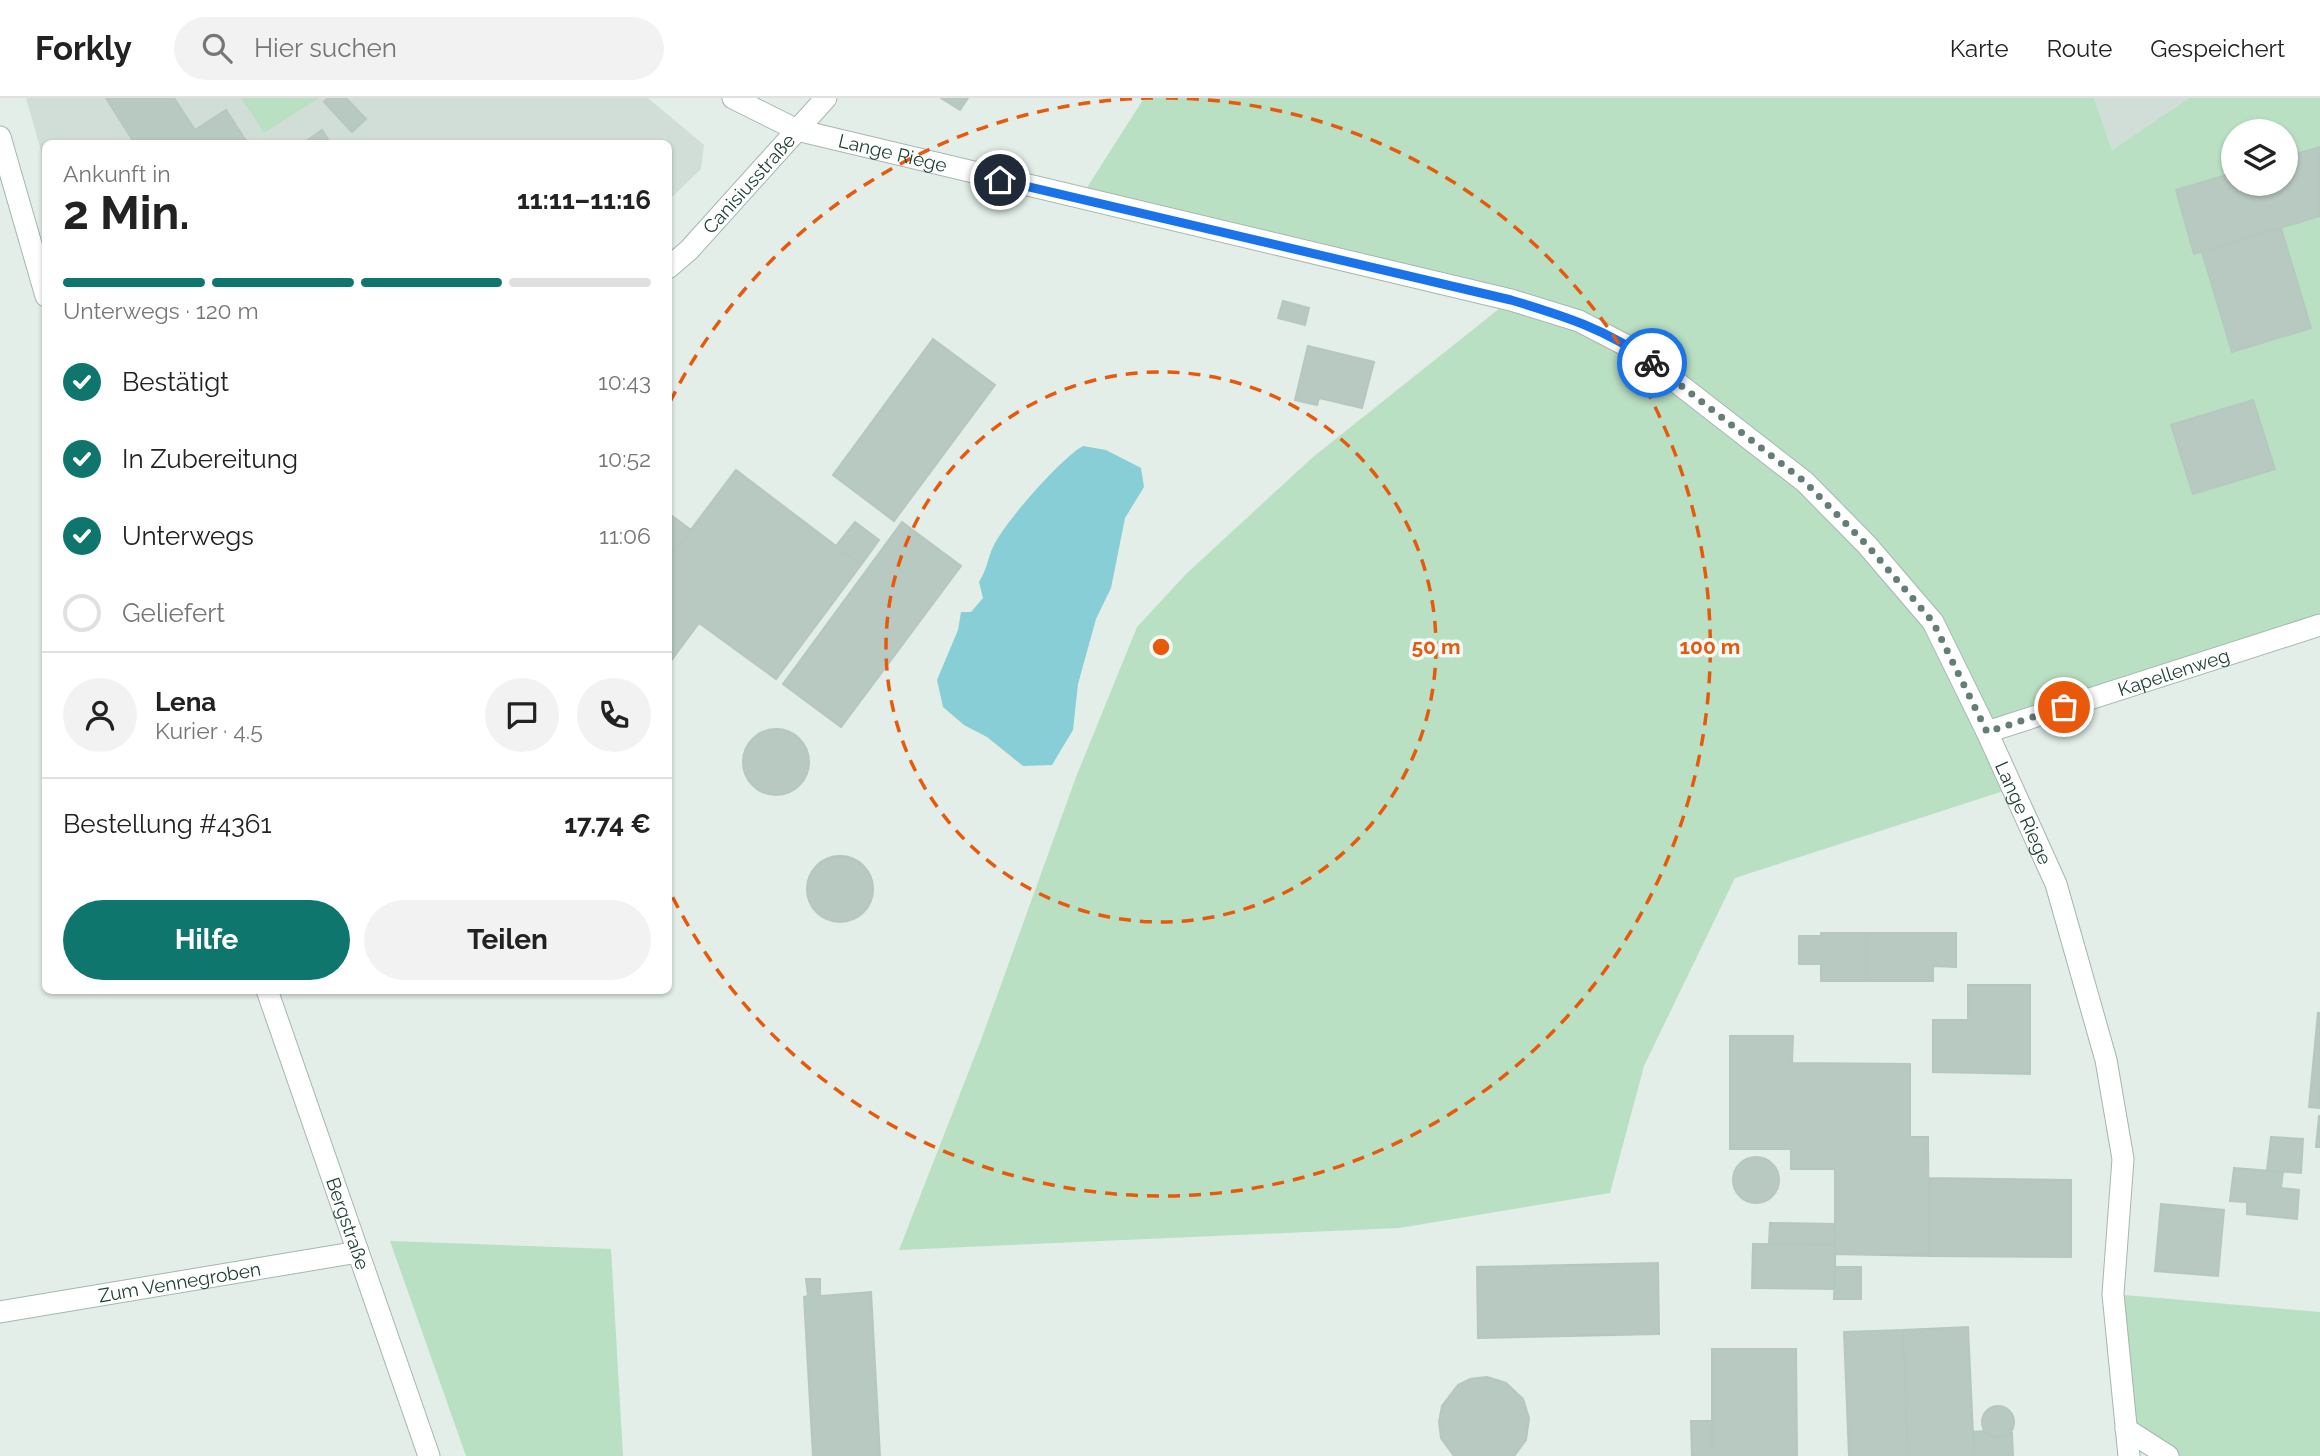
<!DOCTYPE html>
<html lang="de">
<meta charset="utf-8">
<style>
body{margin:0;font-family:Raleway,sans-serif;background:#f2f2f2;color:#222;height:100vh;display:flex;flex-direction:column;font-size:26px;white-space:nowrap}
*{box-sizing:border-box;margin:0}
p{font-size:23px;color:#767676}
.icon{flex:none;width:38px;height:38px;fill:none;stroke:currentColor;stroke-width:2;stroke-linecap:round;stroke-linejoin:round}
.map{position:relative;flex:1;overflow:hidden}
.details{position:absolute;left:42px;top:42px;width:630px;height:854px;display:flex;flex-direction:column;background:#fff;border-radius:10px;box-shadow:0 2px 5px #0004}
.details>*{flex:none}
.tools{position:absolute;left:2221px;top:21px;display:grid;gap:14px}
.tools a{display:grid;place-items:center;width:77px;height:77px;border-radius:50%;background:#fff;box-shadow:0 2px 5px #0004;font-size:35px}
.pin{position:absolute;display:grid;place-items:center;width:60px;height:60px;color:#fff;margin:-30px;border:4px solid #fff;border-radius:50%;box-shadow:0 2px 7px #0007}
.courier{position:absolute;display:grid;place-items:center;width:70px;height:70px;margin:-35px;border:5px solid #1a73e8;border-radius:50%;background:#fff;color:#222;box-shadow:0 2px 9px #0007}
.headline em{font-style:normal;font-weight:700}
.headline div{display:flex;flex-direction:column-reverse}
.headline{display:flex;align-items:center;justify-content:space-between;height:119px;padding:0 21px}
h1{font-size:46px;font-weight:700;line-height:52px}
.bar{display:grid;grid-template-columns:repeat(4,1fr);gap:10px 7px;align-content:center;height:84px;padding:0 21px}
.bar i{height:9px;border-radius:5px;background:#e0e0e0}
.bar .selected{background:#0f766e}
.bar p{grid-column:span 4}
.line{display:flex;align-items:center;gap:18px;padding:0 21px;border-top:2px solid #e0e0e0}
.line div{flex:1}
.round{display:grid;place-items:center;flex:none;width:74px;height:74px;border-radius:37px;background:#f2f2f2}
ol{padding:0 21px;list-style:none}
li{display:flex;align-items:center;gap:21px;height:77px}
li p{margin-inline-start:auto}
li .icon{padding:7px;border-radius:50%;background:#0f766e;color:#fff;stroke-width:4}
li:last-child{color:#767676}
li i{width:38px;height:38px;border:4px solid #e0e0e0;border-radius:50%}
.action{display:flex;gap:14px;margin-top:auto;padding:14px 21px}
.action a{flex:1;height:80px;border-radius:42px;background:#0f766e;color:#fff;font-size:28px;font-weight:700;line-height:80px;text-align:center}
.action a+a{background:#f2f2f2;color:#222}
header{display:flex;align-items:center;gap:42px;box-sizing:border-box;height:98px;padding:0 35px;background:#fff;border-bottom:2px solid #e0e0e0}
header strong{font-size:33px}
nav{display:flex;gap:38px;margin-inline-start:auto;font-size:24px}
.search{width:490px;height:63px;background:#f2f2f2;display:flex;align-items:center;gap:18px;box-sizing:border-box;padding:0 24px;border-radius:38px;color:#767676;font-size:26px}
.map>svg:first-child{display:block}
.built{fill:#d1ded7}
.green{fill:#bae0c3;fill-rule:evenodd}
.water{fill:#87ced6}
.building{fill:#b8c9c1;stroke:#b5c8bf;stroke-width:2}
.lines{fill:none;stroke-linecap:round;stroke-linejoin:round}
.minor-casing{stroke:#a5b7af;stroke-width:23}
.minor{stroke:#fff;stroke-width:21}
.done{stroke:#657e75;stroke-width:7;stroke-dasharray:0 12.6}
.route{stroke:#1a73e8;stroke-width:9}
.ring{fill:none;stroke:#e8590c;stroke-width:3.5;stroke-dasharray:12 9}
.labels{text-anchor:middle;stroke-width:7;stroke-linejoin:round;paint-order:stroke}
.street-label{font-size:19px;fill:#214137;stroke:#f4faf7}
.centre{fill:#e8590c;stroke:#f4faf7;stroke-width:3.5}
.ring-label{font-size:21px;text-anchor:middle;font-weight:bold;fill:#e8590c;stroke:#f4faf7;stroke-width:7;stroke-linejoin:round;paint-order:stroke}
</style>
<header>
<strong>Forkly</strong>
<div class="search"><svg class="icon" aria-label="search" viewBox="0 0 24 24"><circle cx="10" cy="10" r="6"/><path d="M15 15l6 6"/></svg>Hier suchen</div>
<nav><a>Karte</a><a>Route</a><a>Gespeichert</a></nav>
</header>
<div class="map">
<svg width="2320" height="1358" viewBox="0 0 2320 1358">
<rect width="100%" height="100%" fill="#e3eee8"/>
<path class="built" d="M 26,0 L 648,0 L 704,47 L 701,71 L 669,102 L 668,46 L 46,46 L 45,67 Z
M 2094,0 L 2189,0 L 2112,52 Z"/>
<path class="green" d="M 241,0 L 319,0 L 264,35 Z
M 1144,0 L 2094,0 L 2112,52 L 2189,0 L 2320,0 L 2320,527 L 1988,634 L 2013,690 L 1735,780 L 1644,968 L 1610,1095 L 1399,1130 L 899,1152 L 981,942 L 1076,679 L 1137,529 L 1186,476 L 1313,359 L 1510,202 L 1081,99 ZM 2233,33 L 2286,33 L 2286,86 L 2233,86 Z
M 390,1143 L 611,1151 L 623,1358 L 466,1358 Z
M 2113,1196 L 2320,1214 L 2320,1358 L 2168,1358 L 2126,1331 Z"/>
<path class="water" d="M 1083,348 L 1106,352 L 1141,370 L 1144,389 L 1125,420 L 1111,490 L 1096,521 L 1078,586 L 1073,632 L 1052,667 L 1023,668 L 987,639 L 964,627 L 943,609 L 937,582 L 958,532 L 961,514 L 971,514 L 983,500 L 979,484 C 988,469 987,462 993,449 C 1003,426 1061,360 1083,348 Z"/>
<path class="building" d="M 106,0 L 174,0 L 195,32 L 226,12 L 248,46 L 135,46 Z
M 328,0 L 346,0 L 366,21 L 352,34 L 324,4 Z
M 941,0 L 968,0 L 960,12 Z
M 322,32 L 331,46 L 302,46 Z
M 2320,49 L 2320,118 L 2194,156 L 2176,92 L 2233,75 L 2233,86 L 2286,86 L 2286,59 Z
M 2281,130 L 2311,230 L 2232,254 L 2202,154 Z
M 1283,203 L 1309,210 L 1305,227 L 1278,220 Z
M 933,241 L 995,287 L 894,423 L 833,377 Z
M 1308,248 L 1374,264 L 1362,310 L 1319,300 L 1317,307 L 1295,302 Z
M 2253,302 L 2275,371 L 2193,396 L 2171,327 Z
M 736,372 L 861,467 L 776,581 L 699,525 L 668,567 L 668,462 Z
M 668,415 L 691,432 L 674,455 L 668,451 Z
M 855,424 L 879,442 L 861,467 L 836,448 Z
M 902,424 L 961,468 L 841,629 L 783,586 Z
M743 664a33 33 0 1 1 66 0a33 33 0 1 1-66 0Z
M807 791a33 33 0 1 1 66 0a33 33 0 1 1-66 0Z
M 1821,835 L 1866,835 L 1866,883 L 1821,883 L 1821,866 L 1799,866 L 1799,838 L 1821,838 Z
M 1866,835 L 1956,835 L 1956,869 L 1933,868 L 1933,883 L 1866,883 Z
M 1968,887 L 2030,887 L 2030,976 L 1933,974 L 1933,922 L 1968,922 Z
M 2318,915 L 2320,915 L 2320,1010 L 2309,1009 Z
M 1730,938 L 1793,938 L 1792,965 L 1910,966 L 1910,1039 L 1928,1039 L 1929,1158 L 1835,1156 L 1835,1071 L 1791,1071 L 1791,1051 L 1730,1051 Z
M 2319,1018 L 2320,1018 L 2320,1049 L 2316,1049 Z
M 2271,1039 L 2303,1041 L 2301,1075 L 2267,1072 Z
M1733 1082a23 23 0 1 1 46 0a23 23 0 1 1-46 0Z
M 2234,1070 L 2283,1074 L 2281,1090 L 2299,1092 L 2297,1121 L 2247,1116 L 2247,1104 L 2230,1103 Z
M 1929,1080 L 2071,1082 L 2071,1159 L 1929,1158 Z
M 2161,1106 L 2224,1112 L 2218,1178 L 2155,1173 Z
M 1770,1125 L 1835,1126 L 1835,1147 L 1769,1146 Z
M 1753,1146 L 1835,1147 L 1835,1191 L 1752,1190 Z
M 1658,1165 L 1659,1236 L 1478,1240 L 1477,1169 Z
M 1835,1169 L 1861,1169 L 1861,1201 L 1834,1201 Z
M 806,1181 L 820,1181 L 820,1198 L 871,1194 L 880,1358 L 813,1358 L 804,1199 L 808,1198 Z
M 1968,1229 L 1974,1358 L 1908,1358 L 1903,1232 Z
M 1903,1232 L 1908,1358 L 1849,1358 L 1844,1234 Z
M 1712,1251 L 1796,1251 L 1797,1358 L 1712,1358 Z
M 1487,1279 L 1506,1285 L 1523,1301 L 1529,1320 L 1526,1342 L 1514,1358 L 1454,1358 L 1441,1340 L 1439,1324 L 1442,1308 L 1458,1287 L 1470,1281 Z
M1982 1324a16 16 0 1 1 32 0a16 16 0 1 1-32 0Z
M 1691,1323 L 1712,1323 L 1712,1358 L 1692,1358 Z
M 1985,1333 L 1998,1340 L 2012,1335 L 2013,1358 L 1974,1358 L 1973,1334 Z"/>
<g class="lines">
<g class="minor-casing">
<g id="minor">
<path id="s1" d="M 733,0 L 797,32 L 1511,202 L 1579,223 L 1635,252 L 1805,384 L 1867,447 L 1933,524 L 1987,634 L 2056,786 L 2106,962 L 2123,1061 L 2113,1196 L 2129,1358"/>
<path d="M 0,39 L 46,198"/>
<path id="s2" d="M 668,170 L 689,152 L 826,0"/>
<path id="s3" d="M 1987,634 L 2320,527"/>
<path id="s4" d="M 267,892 L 429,1358"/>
<path id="s5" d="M 0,1214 L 358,1154"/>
<path d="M 2126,1331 L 2168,1358"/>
</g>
</g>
<use href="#minor" class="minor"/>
</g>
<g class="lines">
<path class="done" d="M 1652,265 L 1805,384 L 1867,447 L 1933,524 L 1987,634 L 2064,609"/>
<path class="route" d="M 1000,82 L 1511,202 C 1561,217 1610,232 1652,265"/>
</g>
<g class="ring">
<circle cx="1161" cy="549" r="275"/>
<path d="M670 304A549 549 0 0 1 1156 0M1166 0A549 549 0 1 1 670 794"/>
</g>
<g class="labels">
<g class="street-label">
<text dy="7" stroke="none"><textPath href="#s1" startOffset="170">Lange Riege</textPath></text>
<text dy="7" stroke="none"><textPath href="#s2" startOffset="117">Canisiusstraße</textPath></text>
<text dy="7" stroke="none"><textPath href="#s3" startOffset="196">Kapellenweg</textPath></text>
<text dy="7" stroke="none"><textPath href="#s1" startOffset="1556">Lange Riege</textPath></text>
<text dy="7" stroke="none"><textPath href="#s4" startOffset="247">Bergstraße</textPath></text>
<text dy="7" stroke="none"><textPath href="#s5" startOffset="182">Zum Vennegroben</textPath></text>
</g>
</g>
<circle cx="1161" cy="549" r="10" class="centre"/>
<g class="ring-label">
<text x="1436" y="556">50 m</text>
<text x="1710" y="556">100 m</text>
</g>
</svg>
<div class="tools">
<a><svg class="icon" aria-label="layers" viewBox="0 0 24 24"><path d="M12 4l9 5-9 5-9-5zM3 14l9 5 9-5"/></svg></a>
</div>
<div class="pin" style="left:2064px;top:609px;background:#ea580c"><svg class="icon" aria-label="bag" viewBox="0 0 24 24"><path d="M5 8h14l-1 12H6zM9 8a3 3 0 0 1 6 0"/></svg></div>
<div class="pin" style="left:1000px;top:82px;background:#1f2937"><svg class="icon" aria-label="home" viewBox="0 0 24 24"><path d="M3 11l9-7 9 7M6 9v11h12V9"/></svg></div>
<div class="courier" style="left:1652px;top:265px"><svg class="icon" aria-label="bike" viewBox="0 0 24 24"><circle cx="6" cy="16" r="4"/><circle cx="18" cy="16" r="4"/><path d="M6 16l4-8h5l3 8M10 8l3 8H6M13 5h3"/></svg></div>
<section class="details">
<div class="headline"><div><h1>2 Min.</h1><p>Ankunft in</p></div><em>11:11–11:16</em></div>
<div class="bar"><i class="selected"></i><i class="selected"></i><i class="selected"></i><i></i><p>Unterwegs · 120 m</p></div>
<ol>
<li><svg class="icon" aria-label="check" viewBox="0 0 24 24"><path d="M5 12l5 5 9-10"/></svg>Bestätigt<p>10:43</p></li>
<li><svg class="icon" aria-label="check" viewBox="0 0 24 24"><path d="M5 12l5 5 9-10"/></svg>In Zubereitung<p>10:52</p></li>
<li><svg class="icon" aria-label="check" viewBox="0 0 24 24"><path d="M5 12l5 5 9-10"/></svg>Unterwegs<p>11:06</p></li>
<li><i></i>Geliefert</li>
</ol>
<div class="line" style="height:126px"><a class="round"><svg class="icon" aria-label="person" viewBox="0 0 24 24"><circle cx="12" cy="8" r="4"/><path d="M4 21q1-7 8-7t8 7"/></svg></a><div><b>Lena</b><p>Kurier · 4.5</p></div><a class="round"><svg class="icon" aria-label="chat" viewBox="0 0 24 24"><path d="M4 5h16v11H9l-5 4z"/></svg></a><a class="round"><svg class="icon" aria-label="phone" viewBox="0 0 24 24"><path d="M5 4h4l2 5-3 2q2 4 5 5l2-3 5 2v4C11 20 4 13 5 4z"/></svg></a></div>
<div class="line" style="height:91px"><div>Bestellung #4361</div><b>17.74 €</b></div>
<div class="action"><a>Hilfe</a><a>Teilen</a></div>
</section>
</div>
